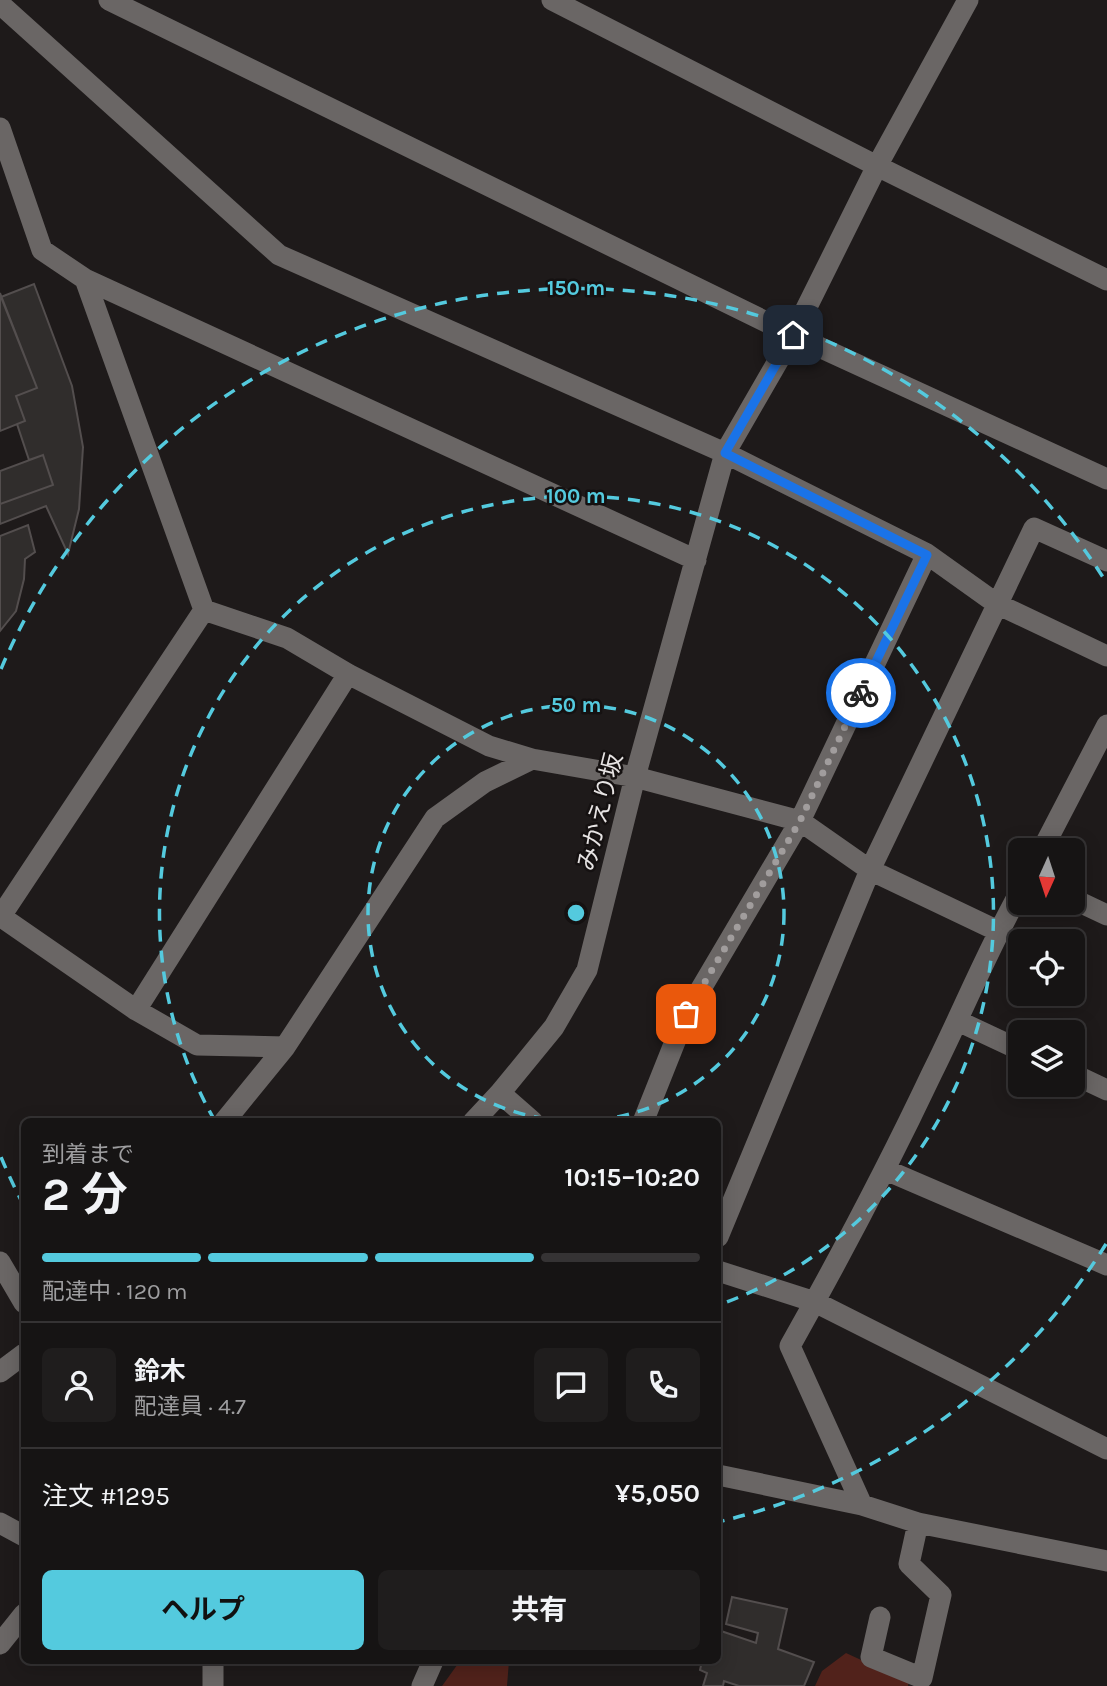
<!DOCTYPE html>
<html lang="ja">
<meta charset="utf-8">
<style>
body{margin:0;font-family:Karla,"Noto Sans JP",sans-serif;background:#1f1d1d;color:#f1f3f6;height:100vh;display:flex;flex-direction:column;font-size:26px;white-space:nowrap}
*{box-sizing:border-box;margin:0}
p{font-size:23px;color:#9e9ea0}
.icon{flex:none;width:38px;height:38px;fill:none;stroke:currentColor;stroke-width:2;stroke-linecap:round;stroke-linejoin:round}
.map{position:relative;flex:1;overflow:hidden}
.side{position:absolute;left:21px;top:1118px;width:700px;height:546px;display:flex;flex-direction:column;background:#161414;border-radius:10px;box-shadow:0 4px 18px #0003,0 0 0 2px #353334}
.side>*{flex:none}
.needle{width:46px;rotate:183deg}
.fabs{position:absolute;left:1008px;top:838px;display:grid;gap:14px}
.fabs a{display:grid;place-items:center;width:77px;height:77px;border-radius:10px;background:#161414;box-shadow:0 4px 18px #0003,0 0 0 2px #353334;font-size:35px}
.pin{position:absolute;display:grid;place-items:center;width:60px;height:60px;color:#fff;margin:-30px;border-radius:14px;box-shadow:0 4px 10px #0006}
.courier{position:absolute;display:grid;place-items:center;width:70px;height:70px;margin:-35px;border:5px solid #1a73e8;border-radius:50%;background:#fff;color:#222;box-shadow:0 2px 9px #0007}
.overview em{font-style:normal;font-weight:700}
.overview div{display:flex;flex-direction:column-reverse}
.overview{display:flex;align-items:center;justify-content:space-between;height:119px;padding:0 21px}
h1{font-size:46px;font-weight:700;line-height:52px}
.bar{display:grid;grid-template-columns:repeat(4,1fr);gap:10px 7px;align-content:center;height:84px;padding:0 21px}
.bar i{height:9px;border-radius:5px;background:#353334}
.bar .selected{background:#54cade}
.bar p{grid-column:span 4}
.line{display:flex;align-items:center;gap:18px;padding:0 21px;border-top:2px solid #353334}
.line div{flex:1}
.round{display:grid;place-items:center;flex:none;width:74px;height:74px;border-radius:10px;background:#1f1d1d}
.cta{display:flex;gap:14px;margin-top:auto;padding:14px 21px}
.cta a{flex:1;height:80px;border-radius:10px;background:#54cade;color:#111;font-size:28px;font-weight:700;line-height:80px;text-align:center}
.cta a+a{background:#1f1d1d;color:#f1f3f6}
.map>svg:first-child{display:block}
.green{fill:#51221b}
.building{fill:#302d2c;stroke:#534e4e;stroke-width:2}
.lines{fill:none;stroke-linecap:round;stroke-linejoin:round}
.minor{stroke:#6a6665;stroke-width:21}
.done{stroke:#a19d9d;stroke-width:7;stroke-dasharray:0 12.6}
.route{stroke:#1a73e8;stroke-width:9}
.ring{fill:none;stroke:#54cade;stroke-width:3.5;stroke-dasharray:12 9}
.labels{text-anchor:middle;stroke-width:5;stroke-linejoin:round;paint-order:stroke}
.street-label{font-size:24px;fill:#e7e4e4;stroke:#151111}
.centre{fill:#54cade;stroke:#151111;stroke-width:3.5}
.ring-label{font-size:21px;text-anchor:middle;font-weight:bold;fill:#54cade;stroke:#151111;stroke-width:5;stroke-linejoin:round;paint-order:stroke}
</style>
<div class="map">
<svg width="1107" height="1686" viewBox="0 0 1107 1686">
<rect width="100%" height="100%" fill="#1e1a1a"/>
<path class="green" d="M 846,1653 L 909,1682 L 908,1686 L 815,1686 L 822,1671 Z
M 460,1661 L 509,1661 L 507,1686 L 442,1686 Z"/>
<path class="building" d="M 34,284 L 72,386 L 83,447 L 79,509 L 68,554 L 46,506 L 0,524 L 0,504 L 53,485 L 43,455 L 29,460 L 17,424 L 25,421 L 16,396 L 37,388 L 1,297 Z
M 0,293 L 37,388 L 16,396 L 25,421 L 0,431 Z
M 43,455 L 53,485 L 0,504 L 0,471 Z
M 28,525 L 35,552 L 25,559 L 24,579 L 16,611 L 0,631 L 0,536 Z
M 732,1597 L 787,1609 L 778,1649 L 814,1662 L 804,1686 L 739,1686 L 724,1681 L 723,1686 L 703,1686 L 707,1673 L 700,1670 L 702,1661 L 718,1661 L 718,1630 L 756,1643 L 758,1633 L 726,1624 Z"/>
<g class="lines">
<path class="minor" d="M 109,0 L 793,335 L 1107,479
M 552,0 L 877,166 L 1107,280
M 0,4 L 279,255 L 725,453 L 927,554 L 997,604 L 1107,656
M 0,128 L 42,250 L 85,279 L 204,610
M 85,279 L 696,560
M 204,610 L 287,638 L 348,674 L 489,746 L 532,759 L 635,777 L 800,821 L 870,870 L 998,931
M 1042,850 L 1107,725
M 1073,899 L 1107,915
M 0,916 L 136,1010 L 197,1045 L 285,1047
M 1,916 L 204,610
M 136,1010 L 348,674
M 958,1021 L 1020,1050
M 1073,1074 L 1107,1090
M 500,1093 L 533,1122
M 224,1122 L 285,1047 L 435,818 L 485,782 L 532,759
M 473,1122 L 500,1093 L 554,1027 L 587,970 L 635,777 L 725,453 L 793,335 L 877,166 L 968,0
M 643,1122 L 686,1014 L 800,821 L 927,554
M 886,1170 L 1107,1265
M 718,1237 L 870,870 L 1034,528 L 1107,561
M 0,1262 L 24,1303
M 718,1271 L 815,1302 L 1107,1449
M 0,1372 L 24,1354
M 718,1475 L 862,1505 L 918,1523 L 1107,1561
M 862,1505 L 790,1346 C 840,1257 888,1166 932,1073 C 962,1013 987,951 1020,892
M 0,1523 L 24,1536
M 880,1617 L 871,1657 L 922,1678 L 941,1595 L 909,1564 L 918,1523
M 0,1644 L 24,1614
M 213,1661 L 213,1686
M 422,1686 L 433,1661"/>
</g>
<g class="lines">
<path class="done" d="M 686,1014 L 800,821 L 861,693"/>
<path class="route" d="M 793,335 L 725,453 L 927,555 L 861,693"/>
</g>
<g class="ring">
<circle cx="576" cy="913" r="208"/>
<path d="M215 1121A417 417 0 1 1 719 1305"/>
<path d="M1106 1244A625 625 0 0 1 722 1521M24 1206A625 625 0 0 1 1 1157M1 669A625 625 0 0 1 1106 582"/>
</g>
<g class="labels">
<g class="street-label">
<text transform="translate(600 812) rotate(-76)" y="8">みかえり坂</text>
</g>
</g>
<circle cx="576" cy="913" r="10" class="centre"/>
<g class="ring-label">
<text x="576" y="295">150 m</text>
<text x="576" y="503">100 m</text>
<text x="576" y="712">50 m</text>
</g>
</svg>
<div class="fabs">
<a><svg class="needle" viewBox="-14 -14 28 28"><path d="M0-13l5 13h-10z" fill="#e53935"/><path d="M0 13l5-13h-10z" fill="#9e9ea0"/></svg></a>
<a><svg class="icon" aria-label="locate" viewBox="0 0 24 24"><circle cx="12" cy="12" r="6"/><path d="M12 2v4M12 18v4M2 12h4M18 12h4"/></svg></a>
<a><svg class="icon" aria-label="layers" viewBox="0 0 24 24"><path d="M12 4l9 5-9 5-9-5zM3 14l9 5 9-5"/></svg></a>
</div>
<div class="pin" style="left:686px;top:1014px;background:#ea580c"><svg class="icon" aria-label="bag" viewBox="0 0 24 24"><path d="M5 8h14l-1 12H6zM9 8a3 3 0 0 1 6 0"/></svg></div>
<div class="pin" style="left:793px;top:335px;background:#1f2937"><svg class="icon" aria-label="home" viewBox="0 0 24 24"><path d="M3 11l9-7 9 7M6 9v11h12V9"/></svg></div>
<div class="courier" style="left:861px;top:693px"><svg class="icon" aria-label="bike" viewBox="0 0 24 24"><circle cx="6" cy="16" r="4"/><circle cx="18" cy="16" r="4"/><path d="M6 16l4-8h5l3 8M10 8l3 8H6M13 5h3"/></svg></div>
<section class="side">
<div class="overview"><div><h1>2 分</h1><p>到着まで</p></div><em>10:15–10:20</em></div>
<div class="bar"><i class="selected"></i><i class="selected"></i><i class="selected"></i><i></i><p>配達中 · 120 m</p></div>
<div class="line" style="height:126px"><a class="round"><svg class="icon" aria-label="person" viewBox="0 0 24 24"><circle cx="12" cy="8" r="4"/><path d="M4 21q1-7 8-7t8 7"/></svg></a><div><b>鈴木</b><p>配達員 · 4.7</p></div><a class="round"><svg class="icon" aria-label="chat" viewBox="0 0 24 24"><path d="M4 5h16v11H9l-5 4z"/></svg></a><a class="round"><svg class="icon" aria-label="phone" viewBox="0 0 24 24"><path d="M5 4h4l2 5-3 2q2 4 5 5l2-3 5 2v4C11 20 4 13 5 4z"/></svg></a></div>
<div class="line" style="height:91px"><div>注文 #1295</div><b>¥5,050</b></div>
<div class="cta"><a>ヘルプ</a><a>共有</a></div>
</section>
</div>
